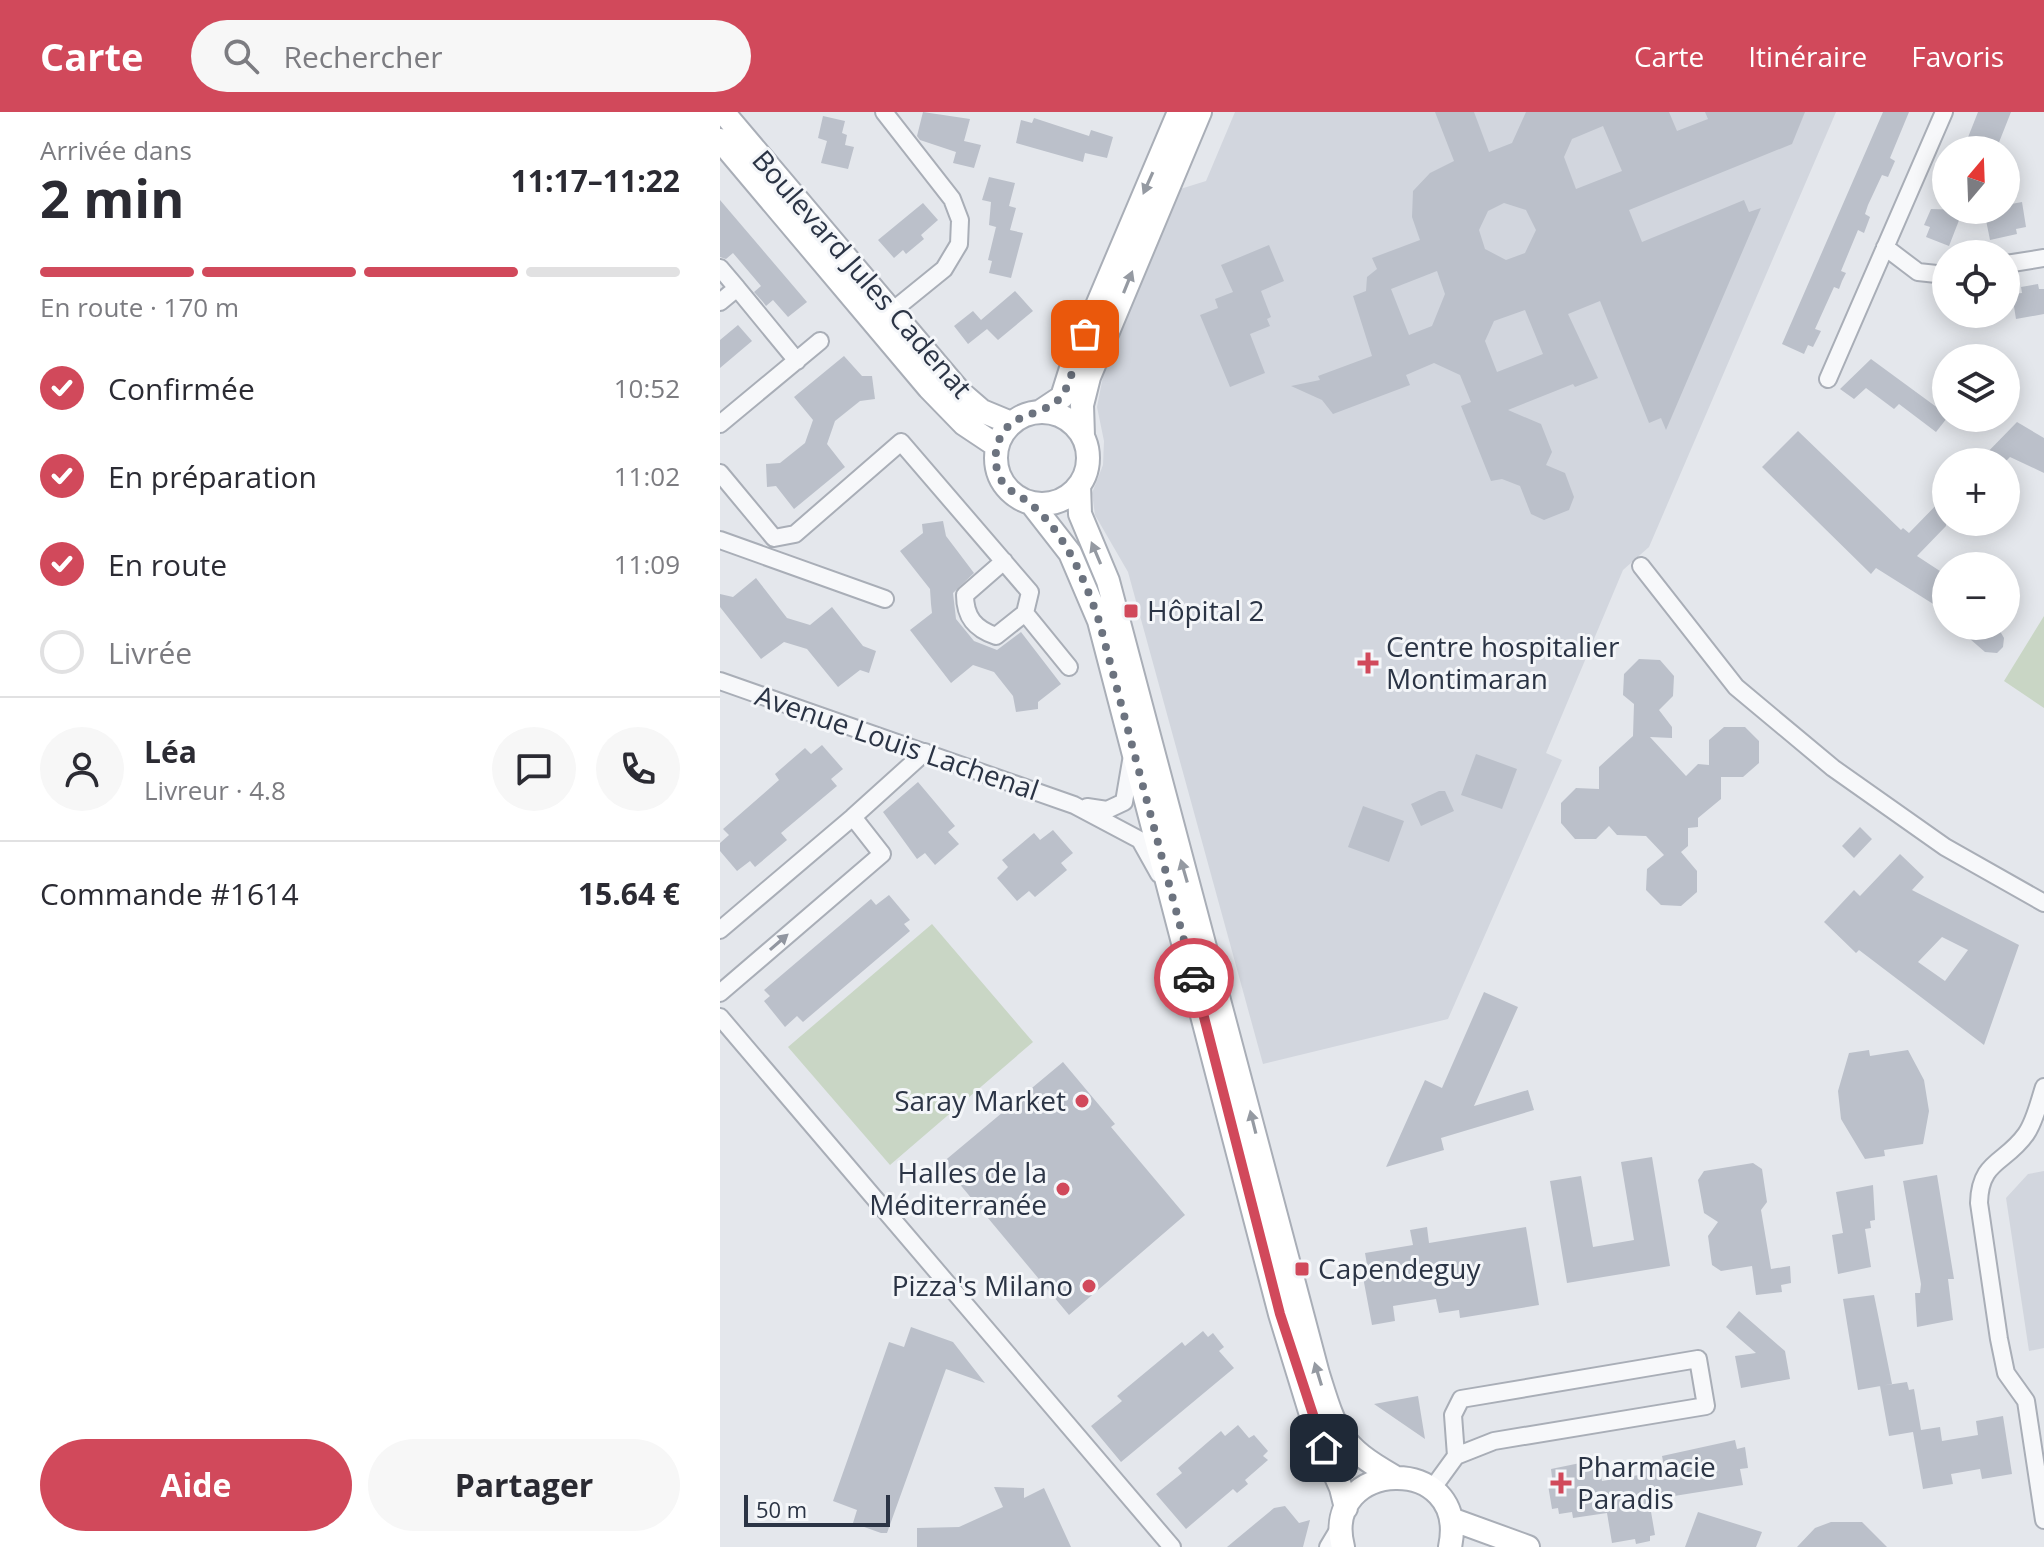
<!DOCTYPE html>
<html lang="fr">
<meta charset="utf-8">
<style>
body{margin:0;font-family:"Open Sans",sans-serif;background:#f7f7f7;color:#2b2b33;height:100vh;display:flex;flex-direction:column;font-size:30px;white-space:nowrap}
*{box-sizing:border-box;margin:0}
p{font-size:26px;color:#7c7c81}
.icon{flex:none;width:44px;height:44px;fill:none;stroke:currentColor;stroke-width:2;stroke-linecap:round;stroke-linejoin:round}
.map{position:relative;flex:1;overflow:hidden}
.panel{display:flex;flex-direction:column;background:#fff;width:720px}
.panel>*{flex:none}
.needle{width:52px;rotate:19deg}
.controls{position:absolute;left:1212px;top:24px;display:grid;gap:16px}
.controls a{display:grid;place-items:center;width:88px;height:88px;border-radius:50%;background:#fff;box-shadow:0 4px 20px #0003;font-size:40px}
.scale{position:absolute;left:24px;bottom:20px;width:146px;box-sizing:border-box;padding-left:8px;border:4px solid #2b3445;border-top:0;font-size:22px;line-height:28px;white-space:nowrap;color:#2b3445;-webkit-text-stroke:6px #f4f6f9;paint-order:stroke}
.pin{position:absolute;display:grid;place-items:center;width:68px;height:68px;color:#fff;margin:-34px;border-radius:16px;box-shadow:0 4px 12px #0006}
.courier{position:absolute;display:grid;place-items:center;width:80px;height:80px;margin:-40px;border:6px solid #d1495b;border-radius:50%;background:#fff;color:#222;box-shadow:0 2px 10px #0007}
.overview em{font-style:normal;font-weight:700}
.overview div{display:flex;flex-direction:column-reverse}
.overview{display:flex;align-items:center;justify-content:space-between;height:136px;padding:0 40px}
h1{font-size:52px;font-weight:700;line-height:60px}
.bar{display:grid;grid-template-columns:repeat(4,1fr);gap:12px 8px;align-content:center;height:96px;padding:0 40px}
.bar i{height:10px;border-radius:6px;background:#e1e1e2}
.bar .selected{background:#d1495b}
.bar p{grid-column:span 4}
.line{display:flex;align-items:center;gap:20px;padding:0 40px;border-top:2px solid #e1e1e2}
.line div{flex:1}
.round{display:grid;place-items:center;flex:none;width:84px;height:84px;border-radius:42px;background:#f7f7f7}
ol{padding:0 40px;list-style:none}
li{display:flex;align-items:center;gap:24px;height:88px}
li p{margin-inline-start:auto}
li .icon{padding:8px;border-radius:50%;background:#d1495b;color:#fff;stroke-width:4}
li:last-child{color:#7c7c81}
li i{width:44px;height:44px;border:4px solid #e1e1e2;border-radius:50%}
.primary-button{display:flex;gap:16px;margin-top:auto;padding:16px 40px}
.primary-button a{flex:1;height:92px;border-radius:48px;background:#d1495b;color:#fff;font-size:32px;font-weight:700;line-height:92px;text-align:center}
.primary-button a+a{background:#f7f7f7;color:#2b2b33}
header{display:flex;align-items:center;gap:48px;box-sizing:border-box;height:112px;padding:0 40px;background:#d1495b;color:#fff}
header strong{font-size:38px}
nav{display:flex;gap:44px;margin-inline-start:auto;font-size:28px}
.search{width:560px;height:72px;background:#f7f7f7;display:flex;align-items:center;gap:20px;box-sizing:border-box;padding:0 28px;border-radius:44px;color:#7c7c81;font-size:30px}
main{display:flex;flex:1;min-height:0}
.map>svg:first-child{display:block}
.built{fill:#d2d6de}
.green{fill:#c9d6c5}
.building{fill:#bbc0ca;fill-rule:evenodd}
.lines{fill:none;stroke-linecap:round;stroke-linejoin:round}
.street-casing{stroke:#a9aeb7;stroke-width:20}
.secondary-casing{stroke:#a9aeb7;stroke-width:26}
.street{stroke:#f7f8fa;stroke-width:16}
.secondary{stroke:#fff;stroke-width:22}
.oneway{fill:#959aa2}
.oneway2{fill:#9196a0}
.done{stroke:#6c737f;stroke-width:8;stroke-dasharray:0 14.4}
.route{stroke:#d1495b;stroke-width:10}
.poi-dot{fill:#d1495b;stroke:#f4f6f9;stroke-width:3}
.labels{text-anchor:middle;stroke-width:6;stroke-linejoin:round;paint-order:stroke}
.street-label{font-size:28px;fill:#2b3445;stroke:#f4f6f9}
.poi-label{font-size:28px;fill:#2b3445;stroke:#f4f6f9;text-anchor:start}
</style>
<header>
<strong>Carte</strong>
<div class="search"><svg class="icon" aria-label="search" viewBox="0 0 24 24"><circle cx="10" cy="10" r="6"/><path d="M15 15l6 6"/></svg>Rechercher</div>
<nav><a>Carte</a><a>Itinéraire</a><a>Favoris</a></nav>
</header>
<main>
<section class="panel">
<div class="overview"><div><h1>2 min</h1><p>Arrivée dans</p></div><em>11:17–11:22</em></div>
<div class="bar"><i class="selected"></i><i class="selected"></i><i class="selected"></i><i></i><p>En route · 170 m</p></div>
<ol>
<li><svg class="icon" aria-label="check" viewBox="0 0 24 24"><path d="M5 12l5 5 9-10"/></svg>Confirmée<p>10:52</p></li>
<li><svg class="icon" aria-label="check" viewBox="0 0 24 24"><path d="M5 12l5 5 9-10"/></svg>En préparation<p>11:02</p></li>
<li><svg class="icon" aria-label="check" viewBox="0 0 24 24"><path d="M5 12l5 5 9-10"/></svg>En route<p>11:09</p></li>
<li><i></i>Livrée</li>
</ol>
<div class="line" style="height:144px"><a class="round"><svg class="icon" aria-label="person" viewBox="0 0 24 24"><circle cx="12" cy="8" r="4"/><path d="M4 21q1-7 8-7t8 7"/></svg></a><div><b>Léa</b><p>Livreur · 4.8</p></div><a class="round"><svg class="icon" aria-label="chat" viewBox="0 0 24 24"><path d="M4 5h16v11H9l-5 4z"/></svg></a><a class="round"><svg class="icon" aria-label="phone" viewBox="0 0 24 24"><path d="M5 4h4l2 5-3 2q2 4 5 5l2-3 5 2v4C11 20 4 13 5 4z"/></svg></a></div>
<div class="line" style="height:104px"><div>Commande #1614</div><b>15.64 €</b></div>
<div class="primary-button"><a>Aide</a><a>Partager</a></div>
</section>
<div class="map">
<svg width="1324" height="1435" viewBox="0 0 1324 1435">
<rect width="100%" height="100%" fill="#e4e7ec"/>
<path class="built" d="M 515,0 L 1116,0 L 929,435 L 903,458 L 826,641 L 842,648 L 728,907 L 543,952 L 408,460 L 375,403 L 372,381 L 383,353 L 384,329 L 377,295 L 388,238 L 457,78 L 486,69 Z
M 1324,1059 L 1324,1236 L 1309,1239 L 1286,1086 L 1308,1062 Z"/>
<path class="green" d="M 1324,504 L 1324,596 L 1284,569 Z
M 212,812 L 313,930 L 170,1053 L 68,935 Z"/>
<path class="building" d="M 203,0 L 250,7 L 244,29 L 261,33 L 254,56 L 233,51 L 236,40 L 200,28 L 197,24 Z
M 715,0 L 754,0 L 769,40 L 792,31 L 806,0 L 949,0 L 957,19 L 988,7 L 985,0 L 1085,0 L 1072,32 L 909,98 L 922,130 L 1024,88 L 1029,100 L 1041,96 L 946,318 L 941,306 L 929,311 L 880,189 L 848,202 L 878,266 L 855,275 L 853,272 L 788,298 L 821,312 L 832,340 L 826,353 L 845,361 L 854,385 L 849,398 L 824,408 L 811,402 L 800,374 L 782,367 L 771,369 L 741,294 L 751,290 L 740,263 L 714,251 L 686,263 L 690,273 L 613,302 L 602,288 L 571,274 L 600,268 L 598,264 L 652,244 L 633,184 L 646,179 L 647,165 L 657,157 L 652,146 L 700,128 L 692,105 L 693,79 L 710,61 L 734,49 ZM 883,14 L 902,59 L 856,77 L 844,45 L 852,27 ZM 784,91 L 806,98 L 816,118 L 805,141 L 786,148 L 765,137 L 759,118 L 768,99 ZM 717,159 L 725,182 L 712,214 L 689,223 L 671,177 ZM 805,198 L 823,242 L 777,260 L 765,229 L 774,209 Z
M 1163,0 L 1189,0 L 1170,46 L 1175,49 L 1168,65 L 1162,63 L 1148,93 L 1145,102 L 1150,105 L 1144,121 L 1138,118 L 1121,159 L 1126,161 L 1122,169 L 1119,177 L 1114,175 L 1095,217 L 1101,219 L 1093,235 L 1088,233 L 1084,242 L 1062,232 Z
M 1258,0 L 1291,0 L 1276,38 L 1243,38 Z
M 103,4 L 125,9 L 122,21 L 127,23 L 125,33 L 134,35 L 128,57 L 101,51 L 107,29 L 98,26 Z
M 314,6 L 369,24 L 371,18 L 393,25 L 387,46 L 365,41 L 363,50 L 296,31 L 301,8 L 312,11 Z
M 269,65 L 295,71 L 289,94 L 296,96 L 290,118 L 303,121 L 291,166 L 269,161 L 272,149 L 268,148 L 276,115 L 283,117 L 269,113 L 271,90 L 262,88 Z
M 0,88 L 87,190 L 68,205 L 53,188 L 46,194 L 43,190 L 34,180 L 41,174 L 13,141 L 6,147 L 0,145 Z
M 1302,90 L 1306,115 L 1296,117 L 1297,122 L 1270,128 L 1264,98 L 1286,98 L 1286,93 Z
M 203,91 L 218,108 L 201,123 L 204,127 L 186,142 L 183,138 L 174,146 L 158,128 Z
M 1211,97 L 1243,98 L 1229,134 L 1206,125 L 1210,115 L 1204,113 Z
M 549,133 L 564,169 L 541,179 L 551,205 L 547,207 L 550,214 L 530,222 L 545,261 L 510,275 L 480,203 L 498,196 L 495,187 L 513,180 L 501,153 Z
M 1318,172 L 1319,177 L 1324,177 L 1324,202 L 1296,207 L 1292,182 L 1302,181 L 1301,175 Z
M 295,179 L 313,199 L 278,228 L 267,217 L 248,232 L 234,214 L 253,199 L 261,208 Z
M 18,213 L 32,229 L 0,256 L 0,228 Z
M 124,244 L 142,264 L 152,264 L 155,287 L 140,289 L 115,309 L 107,332 L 125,355 L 74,397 L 56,374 L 47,375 L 46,352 L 60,351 L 85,331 L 93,308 L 74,285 Z
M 1151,247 L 1226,302 L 1227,306 L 1216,320 L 1179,292 L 1174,297 L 1146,276 L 1134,287 L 1120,277 Z
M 1297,310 L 1324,326 L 1324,361 L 1290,345 L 1285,350 L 1258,350 Z
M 1078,319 L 1181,418 L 1183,416 L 1189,421 L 1226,383 L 1226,414 L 1197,444 L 1226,463 L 1226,481 L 1218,495 L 1156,456 L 1151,462 L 1042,355 Z
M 223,409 L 226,424 L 254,461 L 233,481 L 236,507 L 254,529 L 277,538 L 301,520 L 341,572 L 318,590 L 318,597 L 296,600 L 293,584 L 274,560 L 253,553 L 231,571 L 190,518 L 212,501 L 211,492 L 210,477 L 180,439 L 203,421 L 202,412 Z
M 36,466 L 67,506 L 90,513 L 112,495 L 143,534 L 156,539 L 149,561 L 140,558 L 118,575 L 87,537 L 64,530 L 41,547 L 0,495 L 0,482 L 13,485 Z
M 1252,514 L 1277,514 L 1284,526 L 1283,535 L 1277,541 L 1265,540 L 1250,527 Z
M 919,547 L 940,548 L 954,564 L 953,584 L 939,598 L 952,615 L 952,626 L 930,625 L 966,664 L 978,652 L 989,653 L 989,628 L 1004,615 L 1025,615 L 1039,629 L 1039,651 L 1023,665 L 1001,665 L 1001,687 L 978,706 L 978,715 L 968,716 L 968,734 L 961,740 L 977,759 L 977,780 L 961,794 L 941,793 L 926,778 L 927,757 L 944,743 L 926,724 L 897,723 L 889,714 L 876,727 L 855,727 L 841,711 L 841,691 L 856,676 L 879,677 L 879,655 L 913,624 L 914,592 L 903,583 L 904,562 Z
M 102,633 L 123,657 L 111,667 L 117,674 L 61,721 L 67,728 L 35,755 L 30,749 L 17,759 L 0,739 L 0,731 L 9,723 L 3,717 L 59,668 L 55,662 L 85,636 L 91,642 Z
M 756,642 L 797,657 L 782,697 L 741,683 Z
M 198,670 L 235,714 L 228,720 L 239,732 L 215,753 L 205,741 L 197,747 L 163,700 Z
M 719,679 L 725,679 L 734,699 L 701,714 L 691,692 Z
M 643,694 L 684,709 L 669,750 L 628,735 Z
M 1140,715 L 1152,727 L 1134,746 L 1122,734 Z
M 333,718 L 353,741 L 341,751 L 347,758 L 315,785 L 309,779 L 297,789 L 277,766 L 288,755 L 282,748 L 314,721 L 320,728 Z
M 1180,742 L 1204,765 L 1192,778 L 1299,833 L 1264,933 L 1139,838 L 1136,841 L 1104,810 L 1134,778 L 1140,784 ZM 1222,825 L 1248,838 L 1225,869 L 1198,850 Z
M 169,783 L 190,808 L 184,812 L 190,819 L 83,910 L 77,904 L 65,915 L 44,889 L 50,884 L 44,878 L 151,787 L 156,793 Z
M 764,880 L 798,895 L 754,994 L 808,978 L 814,998 L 721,1026 L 724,1038 L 666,1055 L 705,968 L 722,976 Z
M 1149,938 L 1150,944 L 1188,938 L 1204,968 L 1209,999 L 1203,1032 L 1164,1038 L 1165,1044 L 1145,1047 L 1121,1007 L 1118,979 L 1129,941 Z
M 343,950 L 395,1012 L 391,1015 L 465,1103 L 349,1203 L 222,1051 Z
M 932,1045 L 950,1154 L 847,1171 L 830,1069 L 861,1064 L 873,1135 L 914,1128 L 901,1050 Z
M 1033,1051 L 1042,1057 L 1047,1090 L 1041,1098 L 1051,1157 L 1070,1154 L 1071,1171 L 1061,1173 L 1062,1180 L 1036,1183 L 1032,1154 L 1001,1159 L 992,1153 L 988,1124 L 998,1110 L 984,1101 L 978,1068 L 984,1059 Z
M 1217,1063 L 1234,1167 L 1228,1167 L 1233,1208 L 1197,1215 L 1195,1181 L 1200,1181 L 1201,1172 L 1183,1069 Z
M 1153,1073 L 1155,1108 L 1150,1109 L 1151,1116 L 1145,1117 L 1151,1155 L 1118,1162 L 1112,1123 L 1123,1121 L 1116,1080 Z
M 707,1115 L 709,1131 L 806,1115 L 819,1193 L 740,1206 L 739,1198 L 719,1201 L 716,1187 L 673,1194 L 675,1209 L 652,1213 L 643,1165 L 649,1164 L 645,1141 L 693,1133 L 690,1118 Z
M 1154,1183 L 1172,1272 L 1138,1278 L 1123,1187 Z
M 1019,1199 L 1065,1239 L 1070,1267 L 1021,1276 L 1015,1244 L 1036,1241 L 1006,1215 Z
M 191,1215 L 233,1230 L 265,1271 L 226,1257 L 167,1421 L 161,1421 L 133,1411 L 137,1398 L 113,1389 L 169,1230 L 184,1235 Z
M 483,1219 L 488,1225 L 493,1221 L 504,1235 L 499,1239 L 514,1256 L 401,1350 L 371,1314 L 402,1289 L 397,1284 L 409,1274 L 462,1230 L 465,1234 Z
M 1187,1270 L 1189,1278 L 1194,1277 L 1201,1318 L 1220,1315 L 1222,1329 L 1258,1323 L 1256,1309 L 1283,1304 L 1292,1362 L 1262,1367 L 1260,1357 L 1231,1362 L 1233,1372 L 1203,1377 L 1193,1320 L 1169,1324 L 1160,1274 Z
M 698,1284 L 705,1327 L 654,1292 Z
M 518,1313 L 529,1326 L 534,1323 L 548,1339 L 543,1344 L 548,1348 L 525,1368 L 528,1372 L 517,1381 L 513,1377 L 466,1417 L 436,1382 L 462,1361 L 458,1356 L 488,1330 L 501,1319 L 505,1324 Z
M 1015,1328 L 1017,1337 L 1025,1335 L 1028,1356 L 1020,1357 L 1023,1373 L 929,1388 L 935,1423 L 930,1424 L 930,1429 L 916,1432 L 915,1427 L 892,1431 L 887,1401 L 853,1406 L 852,1400 L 839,1402 L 838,1396 L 832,1397 L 828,1373 L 833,1373 L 831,1357 L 865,1350 L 866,1356 L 879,1354 L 882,1369 L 925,1362 L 924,1353 L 943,1349 L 942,1344 Z
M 274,1375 L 304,1376 L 304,1386 L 324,1376 L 351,1435 L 197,1435 L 197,1416 L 239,1415 L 283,1395 Z
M 565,1394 L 579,1411 L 590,1408 L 583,1435 L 507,1435 L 554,1396 Z
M 978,1400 L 1042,1420 L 1036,1435 L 965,1435 Z
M 1111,1410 L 1142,1410 L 1167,1435 L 1077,1435 L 1095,1416 Z"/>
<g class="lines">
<g class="street-casing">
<path id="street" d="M 164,0 L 232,87 L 240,108 L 239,132 L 224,157 L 171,200
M 1165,135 L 1198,160 L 1226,163
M 1286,152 L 1324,146
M 0,156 L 17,176 L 0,190
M 17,176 L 77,249
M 1108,267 L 1224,0
M 0,312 L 100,229
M 0,361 L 54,426 L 75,422 L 181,330 L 310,480 L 305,501 L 276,524 C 255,517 245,505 245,483 L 284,449
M 0,428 L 165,487
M 921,454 L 1016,575 L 1113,656 L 1225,735 L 1324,791
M 305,501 L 349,555
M 0,569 L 354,693 L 420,728 L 439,762
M 367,695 L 387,698 L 404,690 L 411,649
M 133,705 L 205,640
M 0,818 L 133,705 L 162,742 L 0,881
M 0,905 L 452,1435
M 1324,975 C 1319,990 1315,1009 1306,1022 C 1285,1052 1260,1048 1259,1091 L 1279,1227 L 1286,1261 L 1306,1289 L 1324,1408
M 978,1247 L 986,1294 L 774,1329 L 736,1344 L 733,1303 L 741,1287 Z
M 712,1377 L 736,1344
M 608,1435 L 620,1415"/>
</g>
<g class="secondary-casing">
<path id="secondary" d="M 3,0 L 240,280 L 262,299 L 291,311
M 0,28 L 209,276 L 244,312 L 277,334
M 321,299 L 342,285 L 353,250 L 459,0
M276 346a46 46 0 1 1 92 0a46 46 0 1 1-92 0Z
M 363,324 L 362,293 L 369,265 L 480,0
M 359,373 L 360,402 L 388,469 L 598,1262 C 616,1320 620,1334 673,1364
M 311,391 L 350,441 L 379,509 L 560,1202 L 596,1319 L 621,1376 L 626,1396
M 731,1407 L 808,1435
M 623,1435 C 600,1346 750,1340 730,1435"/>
</g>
<use href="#street" class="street"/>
<use href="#secondary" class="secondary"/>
</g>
<defs><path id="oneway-solid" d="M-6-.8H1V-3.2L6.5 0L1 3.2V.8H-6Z" transform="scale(2)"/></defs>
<g class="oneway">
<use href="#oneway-solid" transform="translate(428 71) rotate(114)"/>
<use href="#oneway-solid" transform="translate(408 170) rotate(-68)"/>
<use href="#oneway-solid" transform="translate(376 441) rotate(-113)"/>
<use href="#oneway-solid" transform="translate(464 759) rotate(-106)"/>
<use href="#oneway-solid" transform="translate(533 1010) rotate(-104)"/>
<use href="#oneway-solid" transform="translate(598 1262) rotate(-107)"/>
</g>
<use class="oneway2" href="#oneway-solid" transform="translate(59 830) rotate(-41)"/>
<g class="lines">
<path class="done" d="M 365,222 C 358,237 350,275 341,285 C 323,305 294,299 281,324 C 274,337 274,353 280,366 C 288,381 301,383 312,393 C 346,423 365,468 379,509 L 474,866"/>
<path class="route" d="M 474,866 L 560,1202 L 604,1336"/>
</g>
<g class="poi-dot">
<rect x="403" y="491" width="16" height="16" rx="4"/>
<path d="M644 539h8v8h8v8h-8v8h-8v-8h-8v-8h8z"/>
<circle cx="362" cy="989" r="8"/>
<circle cx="343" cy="1077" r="8"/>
<rect x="574" y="1149" width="16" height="16" rx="4"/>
<circle cx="369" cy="1174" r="8"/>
<path d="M837 1359h8v8h8v8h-8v8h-8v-8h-8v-8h8z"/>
</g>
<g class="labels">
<g class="street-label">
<text transform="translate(142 162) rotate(49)" y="10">Boulevard Jules Cadenat</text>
<text transform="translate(177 631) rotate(19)" y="10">Avenue Louis Lachenal</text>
</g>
<g class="poi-label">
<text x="427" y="509">Hôpital 2</text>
<text x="666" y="545">Centre hospitalier<tspan x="666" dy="32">Montimaran</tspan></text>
<text x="346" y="999" text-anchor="end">Saray Market</text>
<text x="327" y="1071" text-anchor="end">Halles de la<tspan x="327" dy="32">Méditerranée</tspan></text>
<text x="598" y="1167">Capendeguy</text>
<text x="353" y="1184" text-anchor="end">Pizza's Milano</text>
<text x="857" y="1365">Pharmacie<tspan x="857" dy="32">Paradis</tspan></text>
</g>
</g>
</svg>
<div class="controls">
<a><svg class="needle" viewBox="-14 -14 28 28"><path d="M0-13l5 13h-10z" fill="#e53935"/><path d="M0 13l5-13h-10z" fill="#7c7c81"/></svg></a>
<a><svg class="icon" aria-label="locate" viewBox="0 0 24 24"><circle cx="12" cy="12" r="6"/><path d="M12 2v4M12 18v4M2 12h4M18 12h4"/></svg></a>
<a><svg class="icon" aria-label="layers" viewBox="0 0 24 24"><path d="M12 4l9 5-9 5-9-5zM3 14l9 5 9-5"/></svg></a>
<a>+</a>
<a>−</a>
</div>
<div class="scale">50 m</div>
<div class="pin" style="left:365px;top:222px;background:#ea580c"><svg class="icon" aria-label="bag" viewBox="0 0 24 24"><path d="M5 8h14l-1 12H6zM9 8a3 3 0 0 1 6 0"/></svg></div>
<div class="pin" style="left:604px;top:1336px;background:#1f2937"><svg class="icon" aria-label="home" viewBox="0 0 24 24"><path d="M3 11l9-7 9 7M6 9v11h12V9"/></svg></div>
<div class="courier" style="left:474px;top:866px"><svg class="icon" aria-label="car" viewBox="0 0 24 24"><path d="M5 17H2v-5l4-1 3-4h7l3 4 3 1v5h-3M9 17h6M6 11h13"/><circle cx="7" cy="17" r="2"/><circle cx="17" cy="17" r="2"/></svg></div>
</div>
</main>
